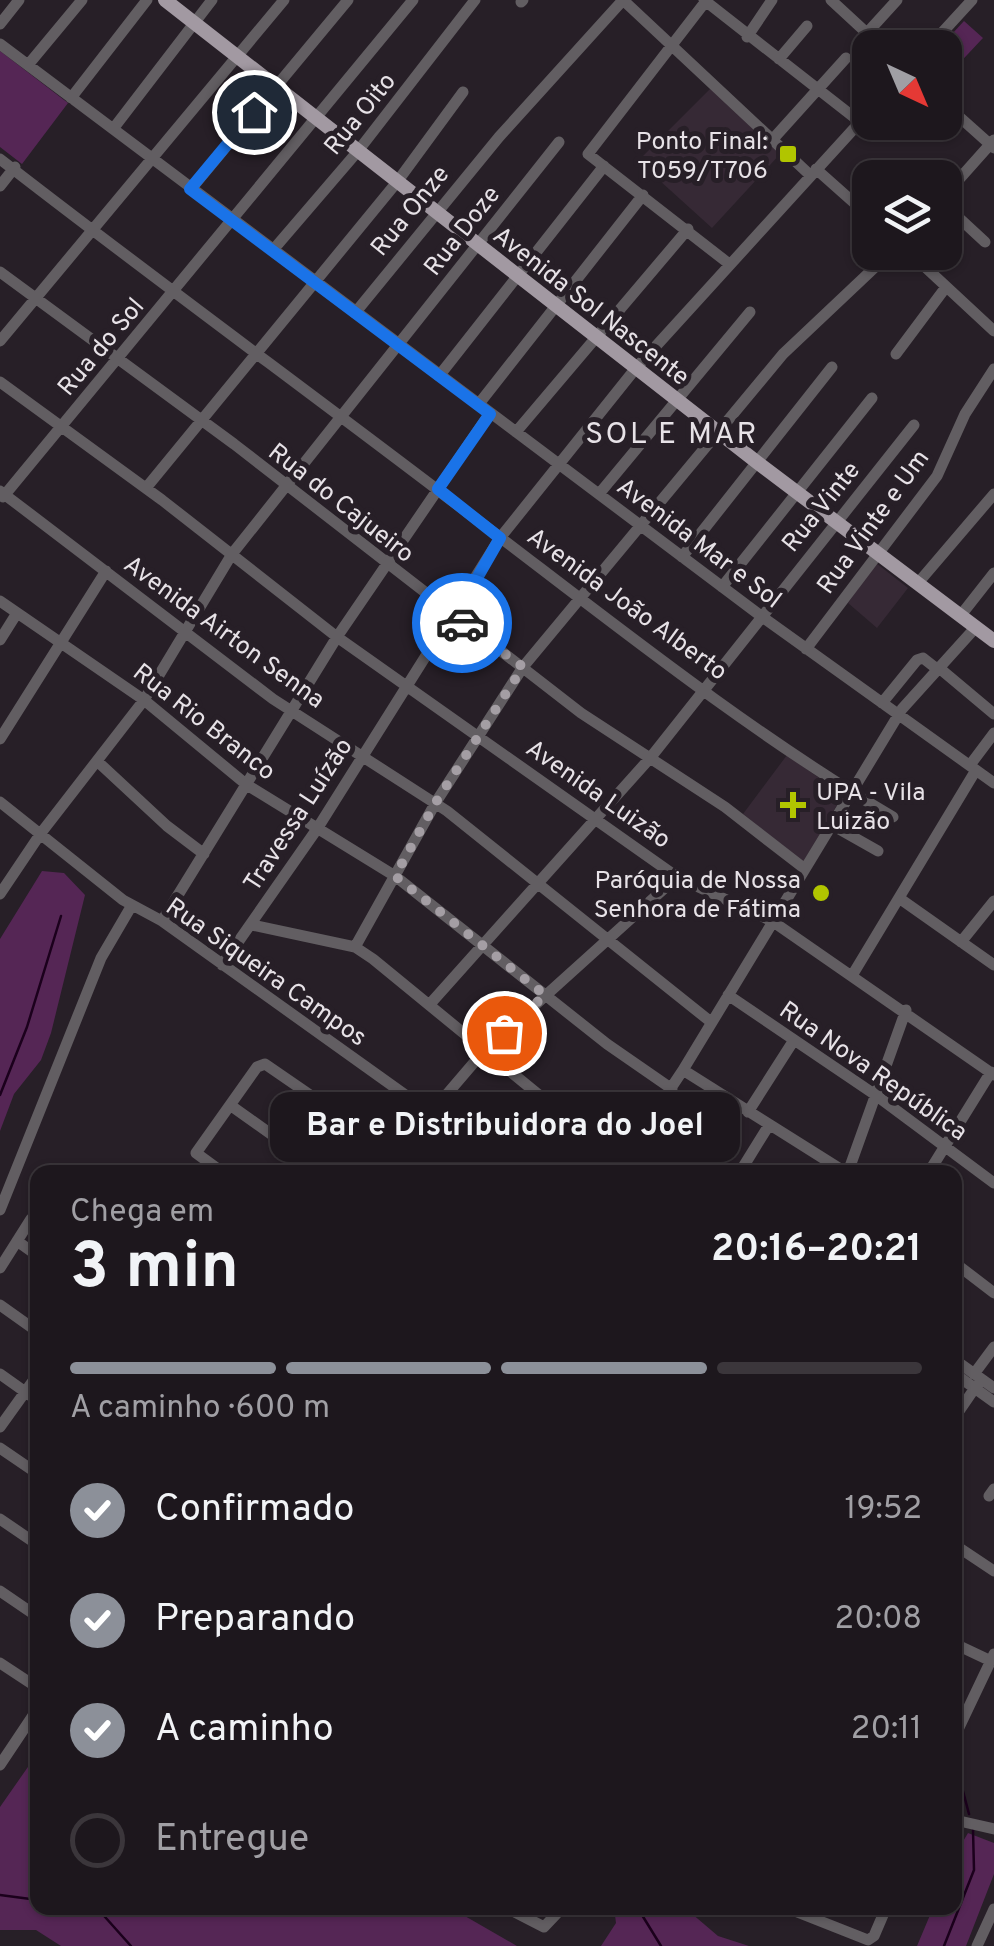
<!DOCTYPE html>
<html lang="pt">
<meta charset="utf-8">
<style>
body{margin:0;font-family:Overpass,sans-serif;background:#2a242a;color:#f1f3f6;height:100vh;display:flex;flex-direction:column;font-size:38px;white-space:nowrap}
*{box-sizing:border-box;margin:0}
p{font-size:32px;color:#a09fa4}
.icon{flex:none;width:55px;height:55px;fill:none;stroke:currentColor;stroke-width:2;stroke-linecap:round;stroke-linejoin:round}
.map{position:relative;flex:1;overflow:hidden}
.drawer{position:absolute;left:30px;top:1165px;width:932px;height:750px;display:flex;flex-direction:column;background:#1d171d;border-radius:20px;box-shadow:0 2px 8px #0004,0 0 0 2px #3b363b}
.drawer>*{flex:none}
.needle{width:65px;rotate:136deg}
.fabs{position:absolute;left:852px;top:30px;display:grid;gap:20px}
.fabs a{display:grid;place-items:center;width:110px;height:110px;border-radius:20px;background:#1d171d;box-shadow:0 2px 8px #0004,0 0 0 2px #3b363b;font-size:50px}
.pin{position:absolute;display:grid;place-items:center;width:85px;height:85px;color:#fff;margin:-42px;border:5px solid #fff;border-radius:50%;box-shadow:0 2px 10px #0007}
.courier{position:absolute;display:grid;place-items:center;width:100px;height:100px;margin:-50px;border:8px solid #1a73e8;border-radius:50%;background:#fff;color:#222;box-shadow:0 2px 12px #0007}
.bubble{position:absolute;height:70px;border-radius:20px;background:#1d171d;box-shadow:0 2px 8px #0004,0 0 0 2px #3b363b;font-size:32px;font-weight:700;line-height:70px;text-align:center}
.summary em{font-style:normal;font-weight:700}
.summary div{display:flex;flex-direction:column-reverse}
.summary{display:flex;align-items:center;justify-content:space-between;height:170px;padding:0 40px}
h1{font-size:65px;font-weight:700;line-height:75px}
.bar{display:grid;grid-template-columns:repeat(4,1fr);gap:15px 10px;align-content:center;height:120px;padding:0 40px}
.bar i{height:12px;border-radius:8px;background:#3b363b}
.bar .selected{background:#8c9099}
.bar p{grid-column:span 4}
ol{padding:0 40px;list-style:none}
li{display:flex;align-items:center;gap:30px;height:110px}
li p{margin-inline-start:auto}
li .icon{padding:10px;border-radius:50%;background:#8c9099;color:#fff;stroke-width:4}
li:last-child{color:#a09fa4}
li i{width:55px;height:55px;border:5px solid #3b363b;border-radius:50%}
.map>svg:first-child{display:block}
.built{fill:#362935}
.green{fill:#552655}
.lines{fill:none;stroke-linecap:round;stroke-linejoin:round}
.stream{stroke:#1b001c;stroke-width:2.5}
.minor{stroke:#625e62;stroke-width:11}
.major{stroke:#a299a2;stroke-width:14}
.done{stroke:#a49ea4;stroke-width:10;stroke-dasharray:0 18}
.route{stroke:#1a73e8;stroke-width:12}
.poi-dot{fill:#b1c500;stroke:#271f27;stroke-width:4}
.labels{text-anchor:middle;stroke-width:10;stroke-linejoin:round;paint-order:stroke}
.street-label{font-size:25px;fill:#e7e2e7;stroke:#271f27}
.poi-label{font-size:25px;fill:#e7e2e7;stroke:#271f27;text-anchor:end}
.quarter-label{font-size:30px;letter-spacing:2.5px;fill:#e7e2e7;stroke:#271f27}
</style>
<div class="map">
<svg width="994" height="1946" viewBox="0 0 994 1946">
<rect width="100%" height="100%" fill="#271f27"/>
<path class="built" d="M 711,88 L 781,153 L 712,228 L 638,161 Z
M 876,563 L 908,588 L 877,628 L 848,603 Z
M 787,755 L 843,795 L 803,862 L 743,814 Z"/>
<path class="green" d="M 964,21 L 983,38 L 952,71 L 945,64 L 945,48 L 940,47 Z
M 0,51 L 68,103 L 22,164 L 0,147 Z
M 42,871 L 64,873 L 85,895 L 51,1033 L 41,1060 L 14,1094 L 0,1131 L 0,939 Z
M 37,1754 L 38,1908 L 451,1908 L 517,1946 L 61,1946 L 36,1930 L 0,1930 L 0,1807 Z
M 968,1833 L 994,1843 L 994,1874 L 966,1946 L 917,1946 L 933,1908 L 955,1908 L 955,1855 Z
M 614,1908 L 691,1908 L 691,1913 L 718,1936 L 749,1946 L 601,1946 L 616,1923 Z"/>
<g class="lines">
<path class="stream" d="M 0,1095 L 27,1027 L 61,916
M 959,1776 L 969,1814
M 0,1895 L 38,1900
M 97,1908 L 131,1946
M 643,1908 L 642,1915 L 661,1946
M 944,1946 L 974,1870 L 973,1830"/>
<path class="minor" d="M 623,0 L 810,175
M 704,0 L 860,122
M 831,0 L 883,48
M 706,1 L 588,154 L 728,263
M 521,2 L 523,0
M 0,24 L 19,0
M 867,33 L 897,0
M 747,37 L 772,0
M 0,44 L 761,616 L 994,783
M 928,48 L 972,0
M 779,59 L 807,26
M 28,65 L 82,0
M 71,98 L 147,0
M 945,104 L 994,148
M 113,129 L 212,0
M 773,139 L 846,58
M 0,159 C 144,271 293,380 439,491 C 587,602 734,723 893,817
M 816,169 L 870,217
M 0,186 L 15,167
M 191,189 L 348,0
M 945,195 L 994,140
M 945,205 L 985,242
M 273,250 L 358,151 L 475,0
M 909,252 L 994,331
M 0,272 L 234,444 L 581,713 L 725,807 L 805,869
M 355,313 L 499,137 L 623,0
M 0,341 L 284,0
M 896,354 L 946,287
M 439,376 L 604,166
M 0,382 L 162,500 L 337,637 L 677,877 L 772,921 L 994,1075
M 478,405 L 643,195
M 516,432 L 688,229
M 146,488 L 397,182 L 463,92
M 0,491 L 273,699 L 447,811 L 711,1022
M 599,494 L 750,312
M 3,497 L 413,0
M 682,557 L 832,367
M 918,583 L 994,494
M 722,587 L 872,398
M 0,601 L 144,700 L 247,785 L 395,876 L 607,1044 L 672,1089
M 961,615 L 994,573
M 0,640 L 17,613
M 806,649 L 937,476 L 965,414 L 994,369
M 938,667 L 994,714
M 882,703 L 917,660 L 923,658 L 937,669
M 0,739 L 106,571
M 97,761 L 167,826 L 204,854
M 970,765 L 994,733
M 0,802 L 123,900 L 162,921 L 513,1172
M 832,825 L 878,851
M 0,894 L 41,833 L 144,700 L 232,554 L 559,142
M 899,898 L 994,965
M 162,921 L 337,637 L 490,413
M 252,925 L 355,947 L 373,959 L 622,1163
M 961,942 L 994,901
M 355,947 L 436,802 L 523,667 L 783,354 L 891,252
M 222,965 L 317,829 L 500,538 L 636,368 L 870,111
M 853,974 L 976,770
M 728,995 L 877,1096 L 994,1183
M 430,1004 L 651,757 L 914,425
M 683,1070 L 845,1172
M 230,1105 L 324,1172
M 748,1112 L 794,1040
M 627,1155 L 656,1172
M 222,1172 L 196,1153 L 257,1067 L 265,1064 L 422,1172
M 388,1172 L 430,1114 L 483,1052 L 677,877
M 615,1172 L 683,1070 L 902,709 L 976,627
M 740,1172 L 769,1125
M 848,1172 L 906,1010
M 929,1172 L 991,1072
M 0,1210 L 101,958 L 132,905
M 17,1241 L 38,1256
M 955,1263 L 994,1293
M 0,1268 L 31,1219
M 0,1305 L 38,1332
M 955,1360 L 994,1388
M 0,1374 L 38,1401
M 955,1374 L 994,1402
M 974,1374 L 994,1347
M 955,1417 L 979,1382
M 0,1427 L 38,1374
M 0,1448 L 38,1474
M 989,1496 L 994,1489
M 0,1519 L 38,1545
M 955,1545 L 994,1571
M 0,1591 L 38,1617
M 955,1644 L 991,1661
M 0,1663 L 38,1688
M 955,1736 L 994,1654
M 0,1765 L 38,1708
M 955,1820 L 994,1829
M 507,1908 L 544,1927 L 562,1908
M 787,1908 L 868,1940 L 874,1936 L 886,1908
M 977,1946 L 994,1909"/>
<path class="major" d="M 165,0 L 758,463 L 994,641"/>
</g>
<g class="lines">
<path class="done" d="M 462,623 L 523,667 L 436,802 L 395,876 L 545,995 L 504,1033"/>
<path class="route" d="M 254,112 L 190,189 L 490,414 L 438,489 L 500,538 L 454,618 L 462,623"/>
</g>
<g class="poi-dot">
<rect x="778" y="144" width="20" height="20" rx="5"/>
<path d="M788 790h10v10h10v10h-10v10h-10v-10h-10v-10h10z"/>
<circle cx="821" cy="893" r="10"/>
</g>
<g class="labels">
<g class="street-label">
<text transform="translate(359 113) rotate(-51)" y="9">Rua Oito</text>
<text transform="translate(409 210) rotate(-51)" y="9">Rua Onze</text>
<text transform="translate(461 230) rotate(-52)" y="9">Rua Doze</text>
<text transform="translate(592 305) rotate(38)" y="9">Avenida Sol Nascente</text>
<text transform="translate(100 346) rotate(-50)" y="9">Rua do Sol</text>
<text transform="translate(342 502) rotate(38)" y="9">Rua do Cajueiro</text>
<text transform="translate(820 506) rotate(-51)" y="9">Rua Vinte</text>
<text transform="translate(872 521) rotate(-54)" y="9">Rua Vinte e Um</text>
<text transform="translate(700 542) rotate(37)" y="9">Avenida Mar e Sol</text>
<text transform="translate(628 603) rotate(36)" y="9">Avenida João Alberto</text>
<text transform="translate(225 631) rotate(36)" y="9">Avenida Airton Senna</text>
<text transform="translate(205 721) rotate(38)" y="9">Rua Rio Branco</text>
<text transform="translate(599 793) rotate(35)" y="9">Avenida Luizão</text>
<text transform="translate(297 814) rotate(-57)" y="9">Travessa Luízão</text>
<text transform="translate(267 971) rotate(35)" y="9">Rua Siqueira Campos</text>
<text transform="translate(874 1070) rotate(35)" y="9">Rua Nova República</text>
</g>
<g class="poi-label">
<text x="768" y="149">Ponto Final:<tspan x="768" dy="29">T059/T706</tspan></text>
<text x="816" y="800" text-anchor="start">UPA - Vila<tspan x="816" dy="29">Luizão</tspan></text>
<text x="801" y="888">Paróquia de Nossa<tspan x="801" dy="29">Senhora de Fátima</tspan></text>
</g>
<g class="quarter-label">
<text x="672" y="443">SOL E MAR</text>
</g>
</g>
</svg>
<div class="fabs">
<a><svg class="needle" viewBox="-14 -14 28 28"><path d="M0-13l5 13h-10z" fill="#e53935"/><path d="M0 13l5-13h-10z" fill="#a09fa4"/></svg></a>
<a><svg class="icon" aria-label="layers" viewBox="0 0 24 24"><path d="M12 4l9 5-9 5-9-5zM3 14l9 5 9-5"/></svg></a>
</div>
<div class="pin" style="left:504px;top:1033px;background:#ea580c"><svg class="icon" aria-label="bag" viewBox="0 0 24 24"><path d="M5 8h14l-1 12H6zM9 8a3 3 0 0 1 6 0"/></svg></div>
<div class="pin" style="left:254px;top:112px;background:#1f2937"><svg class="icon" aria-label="home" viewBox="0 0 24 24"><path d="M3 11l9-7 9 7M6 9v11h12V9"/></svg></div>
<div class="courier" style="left:462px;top:623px"><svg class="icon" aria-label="car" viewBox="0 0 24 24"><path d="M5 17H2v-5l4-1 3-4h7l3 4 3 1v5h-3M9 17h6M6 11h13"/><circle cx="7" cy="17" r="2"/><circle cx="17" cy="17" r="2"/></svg></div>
<div class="bubble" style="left:270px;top:1092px;width:470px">Bar e Distribuidora do Joel</div>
<section class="drawer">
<div class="summary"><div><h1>3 min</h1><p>Chega em</p></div><em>20:16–20:21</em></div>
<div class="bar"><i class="selected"></i><i class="selected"></i><i class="selected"></i><i></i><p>A caminho · 600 m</p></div>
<ol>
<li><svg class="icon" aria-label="check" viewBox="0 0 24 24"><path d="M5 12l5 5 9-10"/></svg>Confirmado<p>19:52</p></li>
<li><svg class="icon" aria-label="check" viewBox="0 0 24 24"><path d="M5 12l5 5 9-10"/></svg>Preparando<p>20:08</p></li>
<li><svg class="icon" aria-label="check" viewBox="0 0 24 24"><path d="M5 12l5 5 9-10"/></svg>A caminho<p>20:11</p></li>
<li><i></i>Entregue</li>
</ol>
</section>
</div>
